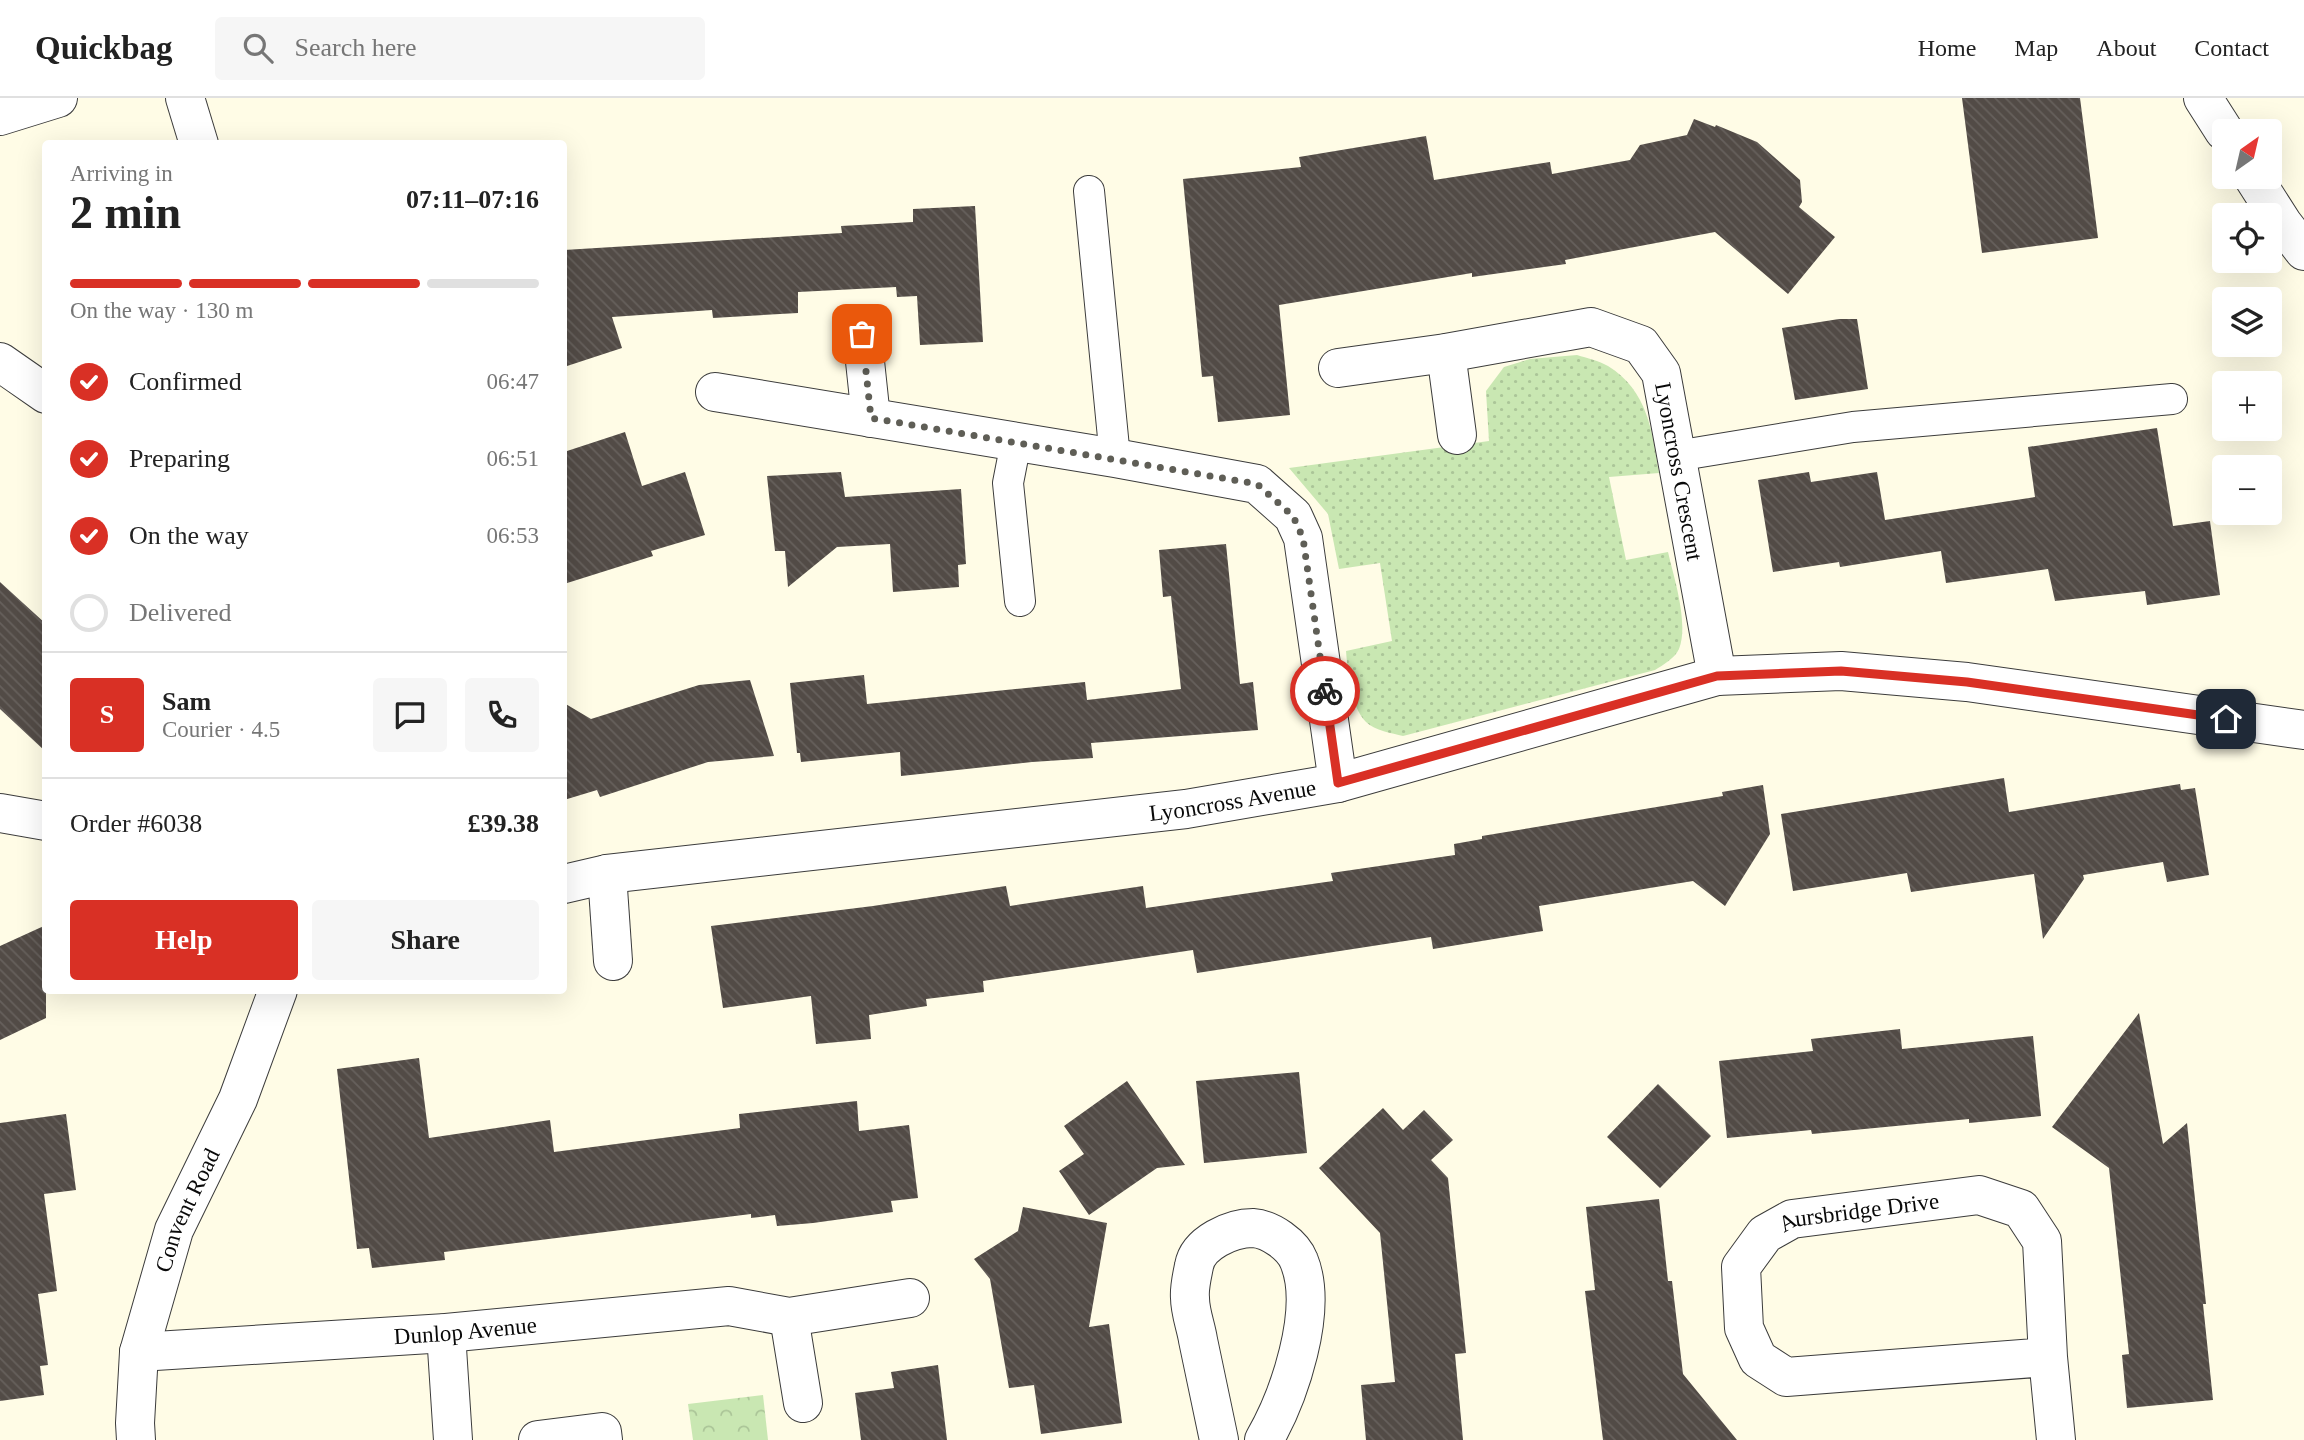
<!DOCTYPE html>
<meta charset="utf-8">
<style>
body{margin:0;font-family:Georgia,serif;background:#f6f6f6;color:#222;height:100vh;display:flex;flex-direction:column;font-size:26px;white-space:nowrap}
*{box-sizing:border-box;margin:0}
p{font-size:23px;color:#767676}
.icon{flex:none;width:38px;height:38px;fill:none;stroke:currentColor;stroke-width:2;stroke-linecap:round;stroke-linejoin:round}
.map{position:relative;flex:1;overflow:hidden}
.drawer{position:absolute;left:42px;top:42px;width:525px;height:854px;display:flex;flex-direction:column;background:#fff;border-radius:7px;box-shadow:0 7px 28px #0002}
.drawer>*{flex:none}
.needle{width:46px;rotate:34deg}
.tools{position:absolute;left:2212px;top:21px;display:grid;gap:14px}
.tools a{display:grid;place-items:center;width:70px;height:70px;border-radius:7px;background:#fff;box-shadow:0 7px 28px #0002;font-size:35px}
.pin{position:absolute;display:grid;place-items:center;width:60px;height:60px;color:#fff;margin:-30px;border-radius:14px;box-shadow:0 4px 10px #0006}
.courier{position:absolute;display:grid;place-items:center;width:70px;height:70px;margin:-35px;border:5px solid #d93025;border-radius:50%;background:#fff;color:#222;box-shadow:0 2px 9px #0007}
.overview em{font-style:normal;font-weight:800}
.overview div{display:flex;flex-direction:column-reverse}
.overview{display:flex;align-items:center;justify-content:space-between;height:119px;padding:0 28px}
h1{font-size:46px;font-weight:800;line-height:52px}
.bar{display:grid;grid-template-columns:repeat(4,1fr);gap:10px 7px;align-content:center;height:84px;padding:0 28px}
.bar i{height:9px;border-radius:5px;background:#e0e0e0}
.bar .on{background:#d93025}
.bar p{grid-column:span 4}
.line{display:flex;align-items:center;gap:18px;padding:0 28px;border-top:2px solid #e0e0e0}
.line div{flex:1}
.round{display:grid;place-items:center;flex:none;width:74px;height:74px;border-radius:7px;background:#f6f6f6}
ol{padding:0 28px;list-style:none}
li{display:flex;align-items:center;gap:21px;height:77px}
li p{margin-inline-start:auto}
li .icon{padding:7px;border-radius:50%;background:#d93025;color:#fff;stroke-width:4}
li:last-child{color:#767676}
li i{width:38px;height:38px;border:4px solid #e0e0e0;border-radius:50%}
.action{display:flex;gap:14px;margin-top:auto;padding:14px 28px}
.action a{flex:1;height:80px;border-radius:7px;background:#d93025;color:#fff;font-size:28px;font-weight:800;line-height:80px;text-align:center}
.action a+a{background:#f6f6f6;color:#222}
header{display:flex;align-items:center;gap:42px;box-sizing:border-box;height:98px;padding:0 35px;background:#fff;border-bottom:2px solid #e0e0e0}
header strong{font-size:33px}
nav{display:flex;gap:38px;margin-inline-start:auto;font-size:24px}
.search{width:490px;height:63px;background:#f6f6f6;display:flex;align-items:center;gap:18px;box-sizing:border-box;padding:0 24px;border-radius:7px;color:#767676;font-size:26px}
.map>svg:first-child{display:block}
.grass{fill:url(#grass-dots)}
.park{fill:url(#park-crowns)}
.building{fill:url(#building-back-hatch)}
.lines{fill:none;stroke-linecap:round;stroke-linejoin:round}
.service-casing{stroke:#3c3c3c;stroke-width:32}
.minor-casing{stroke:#3c3c3c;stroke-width:40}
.service{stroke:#fff;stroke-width:30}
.minor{stroke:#fff;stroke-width:38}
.done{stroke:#5f5e56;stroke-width:7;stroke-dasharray:0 12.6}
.route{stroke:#d93025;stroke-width:9}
.labels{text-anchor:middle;stroke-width:7;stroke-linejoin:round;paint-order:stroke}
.street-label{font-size:23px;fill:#090909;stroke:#fff}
</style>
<header>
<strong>Quickbag</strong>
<div class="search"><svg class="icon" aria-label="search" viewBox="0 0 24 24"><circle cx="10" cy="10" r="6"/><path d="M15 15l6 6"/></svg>Search here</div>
<nav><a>Home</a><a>Map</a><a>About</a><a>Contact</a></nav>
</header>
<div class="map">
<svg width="2304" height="1342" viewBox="0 0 2304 1342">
<defs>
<pattern id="grass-dots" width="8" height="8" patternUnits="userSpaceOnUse" patternTransform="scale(1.75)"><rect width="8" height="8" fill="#c9e7b2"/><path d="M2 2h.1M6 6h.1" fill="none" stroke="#abc598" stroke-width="1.8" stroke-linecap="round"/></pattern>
<pattern id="park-crowns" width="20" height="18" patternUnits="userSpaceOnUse" patternTransform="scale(1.75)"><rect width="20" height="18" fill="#c9e7b2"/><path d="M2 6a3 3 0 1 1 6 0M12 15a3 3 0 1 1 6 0" fill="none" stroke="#abc598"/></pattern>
<pattern id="building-back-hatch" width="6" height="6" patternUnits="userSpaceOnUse" patternTransform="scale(1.75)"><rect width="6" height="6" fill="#524b46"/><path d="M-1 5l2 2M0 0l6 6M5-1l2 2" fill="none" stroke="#66605c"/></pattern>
</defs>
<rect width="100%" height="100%" fill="#fffce6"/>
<path class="grass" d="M 1577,257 C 1587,260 1599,263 1608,268 C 1648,293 1652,333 1659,375 L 1609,379 L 1626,462 L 1668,454 C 1674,480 1689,525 1679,551 C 1675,560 1663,567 1655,572 L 1403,638 C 1392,635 1375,633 1366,624 C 1350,607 1348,576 1346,553 L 1392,543 L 1380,465 L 1339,471 L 1328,416 L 1289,370 L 1489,343 L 1486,293 L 1504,269 L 1530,261 Z"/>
<path class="park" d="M 763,1297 L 768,1342 L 693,1342 L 688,1306 Z"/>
<path class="building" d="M 1962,0 L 2080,0 L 2098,140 L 1982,155 Z
M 1694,21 L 1715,29 L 1716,27 L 1757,44 L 1800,82 L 1802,104 L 1799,109 L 1835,139 L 1788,196 L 1715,134 L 1565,162 L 1566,166 L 1472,179 L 1472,175 L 1279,207 L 1290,317 L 1218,324 L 1213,278 L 1202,279 L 1183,81 L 1301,69 L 1299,59 L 1426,38 L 1434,82 L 1550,64 L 1552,76 L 1630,62 L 1640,47 L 1687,37 Z
M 975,108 L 983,244 L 920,247 L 917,198 L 897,199 L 896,189 L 798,194 L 798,215 L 713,220 L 712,212 L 612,219 L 622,250 L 564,269 L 564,152 L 842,135 L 841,128 L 913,124 L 913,111 Z
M 1839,221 L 1857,221 L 1868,291 L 1795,302 L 1782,230 Z
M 2157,330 L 2173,428 L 2210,423 L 2220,497 L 2147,507 L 2145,493 L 2055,503 L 2048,471 L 1946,485 L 1941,453 L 1840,469 L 1839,464 L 1773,474 L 1758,382 L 1809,374 L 1811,384 L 1877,374 L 1885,422 L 2035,399 L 2028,349 Z
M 625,334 L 642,388 L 685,374 L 705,437 L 651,453 L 653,458 L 564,486 L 564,354 Z
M 841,374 L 845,399 L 961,391 L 966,466 L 958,467 L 959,489 L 893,494 L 890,446 L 837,449 L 788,489 L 785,453 L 775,453 L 767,378 Z
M 1226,446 L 1240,586 L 1253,584 L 1258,632 L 1091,645 L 1093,660 L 1032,664 L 901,678 L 900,654 L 801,664 L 800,655 L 797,655 L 790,585 L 864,577 L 867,606 L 1085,584 L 1087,602 L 1181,591 L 1171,498 L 1163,499 L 1159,452 Z
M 0,484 L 46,526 L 46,654 L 0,611 Z
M 750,582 L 774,658 L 708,664 L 600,699 L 597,692 L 564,702 L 564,605 L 591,621 L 699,587 Z
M 2004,680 L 2009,714 L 2180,686 L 2181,692 L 2195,690 L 2209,777 L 2167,784 L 2163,764 L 2083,777 L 2084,781 L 2043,841 L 2034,776 L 1911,794 L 1907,775 L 1793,793 L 1781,716 Z
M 1763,687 L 1770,736 L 1725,808 L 1693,783 L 1539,808 L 1543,833 L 1433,851 L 1431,839 L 1197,875 L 1193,852 L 983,883 L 984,894 L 926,901 L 927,908 L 869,917 L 871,941 L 816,946 L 811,898 L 723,910 L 711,828 L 873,808 L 1006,788 L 1010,808 L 1143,788 L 1146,810 L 1333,783 L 1331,775 L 1455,757 L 1454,746 L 1482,741 L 1482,738 L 1723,698 L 1722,694 Z
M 46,827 L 46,920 L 0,942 L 0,848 Z
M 2139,915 L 2163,1046 L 2187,1025 L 2206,1206 L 2203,1206 L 2213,1302 L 2127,1310 L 2122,1257 L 2129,1256 L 2109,1070 L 2052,1029 Z
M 1900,931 L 1902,951 L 2033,938 L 2041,1018 L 1969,1025 L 1969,1021 L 1812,1036 L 1811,1032 L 1727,1040 L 1719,963 L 1813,953 L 1811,941 Z
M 419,960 L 429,1040 L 550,1022 L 554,1054 L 740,1030 L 739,1016 L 857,1003 L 859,1033 L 909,1027 L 918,1100 L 891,1103 L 893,1114 L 813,1125 L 777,1128 L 775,1117 L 751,1120 L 751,1116 L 444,1154 L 445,1162 L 372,1170 L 369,1150 L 357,1151 L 337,971 Z
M 1299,974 L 1307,1055 L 1204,1065 L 1196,983 Z
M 1127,983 L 1185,1067 L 1157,1070 L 1089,1117 L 1059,1073 L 1084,1056 L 1064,1028 Z
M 1658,986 L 1711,1038 L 1660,1090 L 1607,1039 Z
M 1383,1010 L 1403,1032 L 1424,1012 L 1453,1042 L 1431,1062 L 1448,1080 L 1466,1255 L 1455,1256 L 1463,1342 L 1366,1342 L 1361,1287 L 1395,1284 L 1380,1135 L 1319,1070 Z
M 66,1016 L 76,1092 L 44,1096 L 57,1193 L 38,1196 L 48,1267 L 40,1268 L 44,1297 L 0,1303 L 0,1025 Z
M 1659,1101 L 1668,1183 L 1672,1183 L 1683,1276 L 1737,1342 L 1603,1342 L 1585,1193 L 1595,1192 L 1586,1109 Z
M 1023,1109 L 1107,1125 L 1089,1229 L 1109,1226 L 1122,1325 L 1041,1336 L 1034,1287 L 1009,1290 L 990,1181 L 974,1161 L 1018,1133 Z
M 938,1267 L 947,1342 L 861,1342 L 855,1295 L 894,1290 L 891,1274 Z"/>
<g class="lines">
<g class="service-casing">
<path id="service" d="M 1089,93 L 1115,360
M 1016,344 L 1008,385 L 1020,503
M 1676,358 L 1853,329 L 2172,301"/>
</g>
<g class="minor-casing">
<g id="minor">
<path d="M 185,0 L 199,46"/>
<path d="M 2203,0 L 2224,33"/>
<path d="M 0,18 L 58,0"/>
<path d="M 2253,79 L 2283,126 L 2304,153"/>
<path d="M 862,235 L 871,320"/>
<path d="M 1446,255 L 1457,337"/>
<path d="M 0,264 L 46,296"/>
<path id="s1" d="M 1338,270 L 1446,255 L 1591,229 L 1641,247 L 1661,275 L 1717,578"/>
<path d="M 715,294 L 1115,360 L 1257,386 L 1293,418 L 1303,440 L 1338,685"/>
<path d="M 0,715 L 46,723"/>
<path d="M 607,776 L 613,863"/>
<path id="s2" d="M 564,786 L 607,776 L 1186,711 L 1338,685 L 1717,578 L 1841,573 L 1967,584 L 2304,632"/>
<path d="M 789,1219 L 803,1305"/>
<path d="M 446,1235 L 453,1342"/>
<path id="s3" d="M 139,1254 L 446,1235 L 729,1208 L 789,1219 L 910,1200"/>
<path id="s4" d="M 2048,1259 L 1786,1279 L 1758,1261 L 1744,1230 L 1741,1169 L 1765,1136 L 1792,1121 L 1979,1097 L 2021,1111 L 2042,1143 L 2048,1259 L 2056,1342"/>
<path id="s5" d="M 136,1342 L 135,1325 L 139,1254 L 174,1132 L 238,1001 L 278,892"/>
<path d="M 538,1342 L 602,1334 L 603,1342"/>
<path d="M 1219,1342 C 1212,1309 1205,1276 1198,1242 C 1196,1229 1190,1214 1190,1200 C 1189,1190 1192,1178 1194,1168 C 1198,1145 1231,1130 1253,1130 C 1270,1131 1293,1147 1299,1163 C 1319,1212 1289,1299 1264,1342"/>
</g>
</g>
<use href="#service" class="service"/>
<use href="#minor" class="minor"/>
</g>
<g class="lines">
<path class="done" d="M 862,236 L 871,320 L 1257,386 L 1293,418 L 1303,440 L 1325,593"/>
<path class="route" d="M 1325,593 L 1338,685 L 1717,578 L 1841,573 L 1967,584 L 2226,621"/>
</g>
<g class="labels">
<g class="street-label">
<text dy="8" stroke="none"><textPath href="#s1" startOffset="444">Lyoncross Crescent</textPath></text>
<text dy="8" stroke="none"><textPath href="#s2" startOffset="674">Lyoncross Avenue</textPath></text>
<text dy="8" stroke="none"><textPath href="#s5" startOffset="238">Convent Road</textPath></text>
<text dy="8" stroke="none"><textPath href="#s4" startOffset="530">Aursbridge Drive</textPath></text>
<text dy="8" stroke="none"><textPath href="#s3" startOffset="327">Dunlop Avenue</textPath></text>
</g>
</g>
</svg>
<div class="tools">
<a><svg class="needle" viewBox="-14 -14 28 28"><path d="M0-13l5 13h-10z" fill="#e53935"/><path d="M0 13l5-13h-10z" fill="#767676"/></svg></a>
<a><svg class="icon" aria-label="locate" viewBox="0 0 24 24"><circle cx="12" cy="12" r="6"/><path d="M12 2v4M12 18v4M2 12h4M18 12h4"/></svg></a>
<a><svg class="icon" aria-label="layers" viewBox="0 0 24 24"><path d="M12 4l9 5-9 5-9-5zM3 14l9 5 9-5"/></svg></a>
<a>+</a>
<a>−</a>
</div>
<div class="pin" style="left:862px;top:236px;background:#ea580c"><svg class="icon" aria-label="bag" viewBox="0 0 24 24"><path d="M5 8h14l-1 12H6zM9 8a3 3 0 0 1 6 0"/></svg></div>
<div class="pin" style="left:2226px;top:621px;background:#1f2937"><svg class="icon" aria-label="home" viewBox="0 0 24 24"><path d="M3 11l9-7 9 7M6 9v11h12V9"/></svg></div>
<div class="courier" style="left:1325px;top:593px"><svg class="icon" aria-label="bike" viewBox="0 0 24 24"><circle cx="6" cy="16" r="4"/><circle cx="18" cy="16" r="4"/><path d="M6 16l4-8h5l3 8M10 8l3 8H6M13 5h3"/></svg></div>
<section class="drawer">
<div class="overview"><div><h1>2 min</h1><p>Arriving in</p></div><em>07:11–07:16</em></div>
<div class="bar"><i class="on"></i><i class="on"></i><i class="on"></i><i></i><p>On the way · 130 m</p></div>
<ol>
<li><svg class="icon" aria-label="check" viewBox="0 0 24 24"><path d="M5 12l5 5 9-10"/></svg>Confirmed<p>06:47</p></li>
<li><svg class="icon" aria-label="check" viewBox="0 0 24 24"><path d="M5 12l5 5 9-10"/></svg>Preparing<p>06:51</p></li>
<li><svg class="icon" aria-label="check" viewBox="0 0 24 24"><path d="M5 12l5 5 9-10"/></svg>On the way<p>06:53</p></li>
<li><i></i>Delivered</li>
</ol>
<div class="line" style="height:126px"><b class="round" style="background:#d93025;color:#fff">S</b><div><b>Sam</b><p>Courier · 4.5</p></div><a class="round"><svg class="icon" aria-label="chat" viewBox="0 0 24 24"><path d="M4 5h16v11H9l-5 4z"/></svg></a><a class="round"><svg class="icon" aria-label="phone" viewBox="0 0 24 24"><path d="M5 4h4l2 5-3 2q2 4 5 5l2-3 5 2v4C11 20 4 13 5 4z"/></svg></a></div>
<div class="line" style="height:91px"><div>Order #6038</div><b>£39.38</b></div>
<div class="action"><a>Help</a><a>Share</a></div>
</section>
</div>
